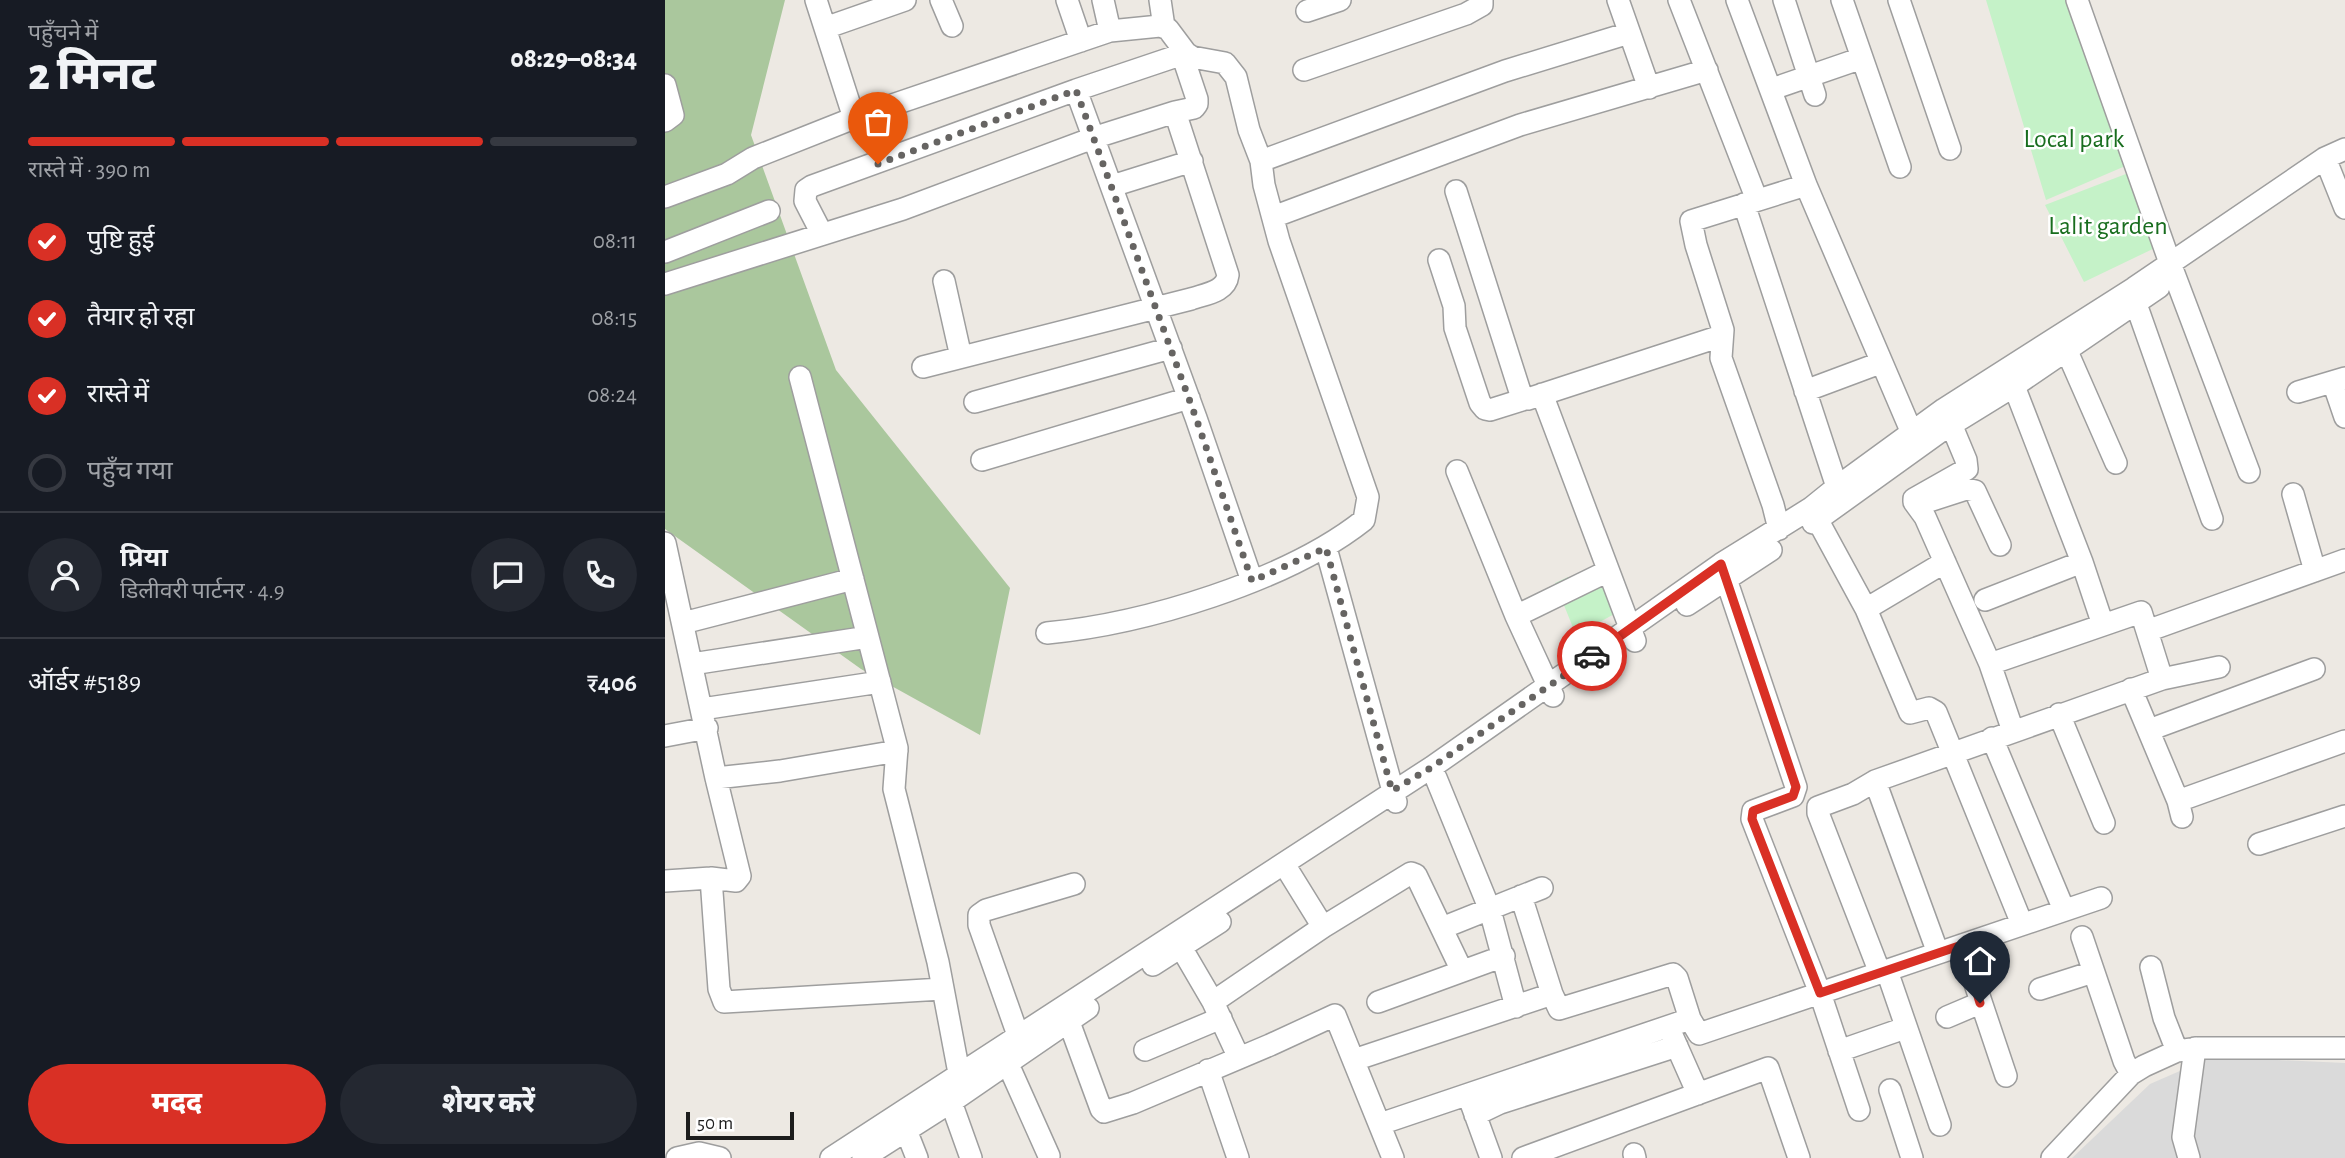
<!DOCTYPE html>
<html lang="hi">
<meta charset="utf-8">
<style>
body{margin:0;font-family:"Alegreya Sans","Noto Sans Devanagari",sans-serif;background:#242831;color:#f1f3f6;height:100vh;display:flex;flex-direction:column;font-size:26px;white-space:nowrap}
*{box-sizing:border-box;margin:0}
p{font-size:23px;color:#9ea1a6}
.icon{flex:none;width:38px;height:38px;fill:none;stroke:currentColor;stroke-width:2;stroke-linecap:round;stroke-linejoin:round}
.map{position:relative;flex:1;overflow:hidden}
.details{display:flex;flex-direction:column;background:#171b24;width:665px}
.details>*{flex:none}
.scale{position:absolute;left:21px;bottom:18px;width:108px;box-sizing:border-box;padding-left:7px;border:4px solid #1d1d1d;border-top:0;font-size:19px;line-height:24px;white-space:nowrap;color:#1d1d1d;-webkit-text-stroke:5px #fff;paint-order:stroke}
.pin{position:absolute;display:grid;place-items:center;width:60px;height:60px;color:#fff;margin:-72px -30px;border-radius:50% 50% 50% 0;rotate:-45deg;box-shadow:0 0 7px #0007}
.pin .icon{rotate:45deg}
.courier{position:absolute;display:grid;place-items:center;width:70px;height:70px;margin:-35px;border:5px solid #d93025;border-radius:50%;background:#fff;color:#222;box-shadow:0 2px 9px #0007}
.summary em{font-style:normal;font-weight:800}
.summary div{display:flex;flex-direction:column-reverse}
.summary{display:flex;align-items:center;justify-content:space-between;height:119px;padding:0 28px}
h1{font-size:46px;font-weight:800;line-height:52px}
.bar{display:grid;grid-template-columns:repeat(4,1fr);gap:10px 7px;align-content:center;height:84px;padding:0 28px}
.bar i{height:9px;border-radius:5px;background:#363941}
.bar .on{background:#d93025}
.bar p{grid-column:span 4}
.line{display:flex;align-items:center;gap:18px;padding:0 28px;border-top:2px solid #363941}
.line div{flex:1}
.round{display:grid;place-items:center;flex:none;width:74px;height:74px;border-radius:37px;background:#242831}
ol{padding:0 28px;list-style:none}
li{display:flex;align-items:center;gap:21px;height:77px}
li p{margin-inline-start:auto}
li .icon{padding:7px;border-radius:50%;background:#d93025;color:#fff;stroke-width:4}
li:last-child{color:#9ea1a6}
li i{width:38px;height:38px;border:4px solid #363941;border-radius:50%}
.button{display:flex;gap:14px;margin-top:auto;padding:14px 28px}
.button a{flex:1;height:80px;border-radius:42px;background:#d93025;color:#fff;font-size:28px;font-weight:800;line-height:80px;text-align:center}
.button a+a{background:#242831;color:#f1f3f6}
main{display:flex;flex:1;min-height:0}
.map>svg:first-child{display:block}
.residential{fill:#dadada}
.forest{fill:#aac79d}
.park{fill:#c5f2c8}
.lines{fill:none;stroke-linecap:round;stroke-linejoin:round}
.minor-casing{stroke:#9e9e9e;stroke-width:24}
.minor{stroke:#fff;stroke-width:21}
.done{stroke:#666462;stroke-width:7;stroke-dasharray:0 12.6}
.route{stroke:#d93025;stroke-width:9}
.labels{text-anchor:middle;stroke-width:5;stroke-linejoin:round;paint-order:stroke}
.park-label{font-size:26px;fill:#186d1e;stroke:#fff}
</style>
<main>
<section class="details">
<div class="summary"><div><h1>2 मिनट</h1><p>पहुँचने में</p></div><em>08:29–08:34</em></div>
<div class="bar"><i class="on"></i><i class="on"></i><i class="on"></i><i></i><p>रास्ते में · 390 m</p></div>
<ol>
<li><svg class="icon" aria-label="check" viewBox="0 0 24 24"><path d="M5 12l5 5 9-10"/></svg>पुष्टि हुई<p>08:11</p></li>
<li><svg class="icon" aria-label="check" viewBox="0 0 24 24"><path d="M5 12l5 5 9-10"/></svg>तैयार हो रहा<p>08:15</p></li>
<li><svg class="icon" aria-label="check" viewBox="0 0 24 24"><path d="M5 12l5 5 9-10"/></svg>रास्ते में<p>08:24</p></li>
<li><i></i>पहुँच गया</li>
</ol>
<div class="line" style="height:126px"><a class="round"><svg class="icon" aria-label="person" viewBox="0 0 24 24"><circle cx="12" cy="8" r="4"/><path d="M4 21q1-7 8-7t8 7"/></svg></a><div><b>प्रिया</b><p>डिलीवरी पार्टनर · 4.9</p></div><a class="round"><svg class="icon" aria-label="chat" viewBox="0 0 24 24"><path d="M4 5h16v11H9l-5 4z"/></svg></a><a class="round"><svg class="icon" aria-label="phone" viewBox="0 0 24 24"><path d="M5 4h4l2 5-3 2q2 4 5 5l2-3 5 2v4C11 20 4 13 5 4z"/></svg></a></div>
<div class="line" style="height:91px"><div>ऑर्डर #5189</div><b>₹406</b></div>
<div class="button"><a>मदद</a><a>शेयर करें</a></div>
</section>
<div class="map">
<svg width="1680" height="1158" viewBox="0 0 1680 1158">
<rect width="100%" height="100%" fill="#ede9e3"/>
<path class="residential" d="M 1547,1057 L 1680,1063 L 1680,1158 L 1407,1158 L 1485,1084 Z"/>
<path class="forest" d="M 0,0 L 120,0 L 86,135 L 171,370 L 345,588 L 315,735 L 196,669 L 0,529 Z"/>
<path class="park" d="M 1321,0 L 1408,0 L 1465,164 L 1381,200 Z
M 1466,172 L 1494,246 L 1419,282 L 1380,205 Z
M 936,574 L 953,612 L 911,635 L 890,583 L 903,577 L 908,586 Z"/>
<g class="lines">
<g class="minor-casing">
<path id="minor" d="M 151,0 L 189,118
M 276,0 L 287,26
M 402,0 L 416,41
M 438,0 L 445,31
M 495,0 L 499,27
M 953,0 L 984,88
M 1014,0 L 1092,200
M 1072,0 L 1141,185 L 1247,433
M 1119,0 L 1150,95
M 1177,0 L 1235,167
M 1234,0 L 1285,149
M 1412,0 L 1505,263 L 1584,472
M 642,11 L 675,0
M 160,28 L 240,0
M 639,70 L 801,14 L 817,5 L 817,0
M 0,85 L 8,115 L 0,121
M 1107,89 L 1197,58
M 411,90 L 531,418 L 587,581
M 1660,158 L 1680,208
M 596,161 L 840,71 L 964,33
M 447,186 L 527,161
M 791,191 L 857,398 L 863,399 L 1056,336
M 0,197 L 62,174 L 88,158 L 189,118 L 445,31 L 495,26 L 503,29 L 521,53 L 527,57 L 560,63 L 571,77 L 584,130 L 596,161 L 599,185 L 614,241 L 703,497 L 699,520 C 622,581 479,624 382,633
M 1079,204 L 1172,487
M 608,217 L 855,125 L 1042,70
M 157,234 L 140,201 L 141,190 L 147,186 L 411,90 L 521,53
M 0,252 L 104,211
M 774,260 L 789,306 L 790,328 L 815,403 L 820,409 L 825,410 L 860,399
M 279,281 L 296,357
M 0,284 L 238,209 L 428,138 L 510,112 L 529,108 L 532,104 L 532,99 L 517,54
M 1471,304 L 1547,519
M 1397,340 L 1451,463
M 258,367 L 526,299 C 540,294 561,292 563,275 L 510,112
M 1342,375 L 1349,386 L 1417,562 L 1438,625
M 135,377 L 232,748 L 229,789 L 273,962 L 297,1089
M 1668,382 L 1680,417
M 1140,391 L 1215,363
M 1633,392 L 1680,378
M 877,394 L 970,641
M 310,402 L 506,348
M 1286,424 L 1301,460 L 1302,469 L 1249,499 L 1249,502 L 1260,517 L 1325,664 L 1348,731
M 317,460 L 524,398
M 792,471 L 851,616 L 888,696
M 1628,494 L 1650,571
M 1267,500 L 1301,489 L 1310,491 L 1335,545
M 1146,508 L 1201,609 L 1245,713 L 1264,708 L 1271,712 L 1357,924
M 1148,523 L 1276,431 L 1349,386 L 1494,287
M 1114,529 L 1108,505 L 1056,358 L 1058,330 L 1031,245 L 1026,221 L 1141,185
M 0,543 L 51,778 L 75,876 L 71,881 L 46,878 L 0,881
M 661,548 L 731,802
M 1057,567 L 1131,787 L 1128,796 L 1088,811 L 1087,819 L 1155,993 L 1194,1110
M 1320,600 L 1417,562
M 1022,605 L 1106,550
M 1201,609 L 1280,562
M 851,616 L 943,571
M 18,623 L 188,579
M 1482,631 L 1680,560
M 27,664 L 203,637
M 1325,664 L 1476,612 L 1497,679
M 1466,689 L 1513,801 L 1517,817
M 37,709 L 215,682
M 1394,714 L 1439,823
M 1484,730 L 1649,669
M 0,736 L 42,728
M 1327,738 L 1399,910
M 51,778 L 115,771 L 232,751
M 771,778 L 825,910 L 851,1007
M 1210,781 L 1273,953
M 1513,801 L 1680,741
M 1594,844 L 1680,816
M 619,864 L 658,927
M 46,878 L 54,989 L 59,1002 L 277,989
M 856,896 L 887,994 L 894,1009 L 1008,974 L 1012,978 L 1025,1019 L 1034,1034 L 1436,898
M 777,928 L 877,888
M 510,937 L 548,1002 L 574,1058
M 1417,937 L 1459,1061 L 1466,1074
M 1297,945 L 1341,1076
M 488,965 L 555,922
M 1486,967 L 1499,1018 L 1512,1051
M 1222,971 L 1275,1125
M 1215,973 L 1153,813 L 1153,807 L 1188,794 L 1210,781 L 1497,679 L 1554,667
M 1375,989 L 1428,972
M 548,1002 L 658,927 L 746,873 L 751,875 L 797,971
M 713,1002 L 839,956
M 1282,1017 L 1315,1003
M 404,1022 L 436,1109 L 439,1112 L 468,1103 L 605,1045 L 670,1015 L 728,1158
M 1006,1033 L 1033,1094
M 354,1038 L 314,925 L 314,915 L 321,910 L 409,884
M 480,1050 L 556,1018
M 1174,1051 L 1240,1028
M 689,1060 L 887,994
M 342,1062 L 384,1156
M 543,1070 L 573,1158
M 1225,1090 L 1247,1158
M 286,1102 L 306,1158
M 806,1103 L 826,1158
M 810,1115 L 835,1103 L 1012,1046
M 715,1124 L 1025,1019
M 241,1130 L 252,1158
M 969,1154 L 970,1158
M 12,1158 L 34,1153 L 55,1158
M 166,1158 L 767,767 L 1056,564 L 1146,508 L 1172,487 L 1279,409 L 1469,288 L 1660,158 L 1680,149
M 198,1158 L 286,1102 L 423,1008
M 858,1158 L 1103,1068 L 1134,1158
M 1387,1158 L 1466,1074 L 1479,1066 L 1512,1051 L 1534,1048 L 1680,1048
M 1524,1158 L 1518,1137 L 1530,1048"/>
</g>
<use href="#minor" class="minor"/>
</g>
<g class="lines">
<path class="done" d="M 213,164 L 411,90 L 531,418 L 587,581 L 661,548 L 727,791 L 767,767 L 927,656"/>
<path class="route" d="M 927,656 L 1056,564 L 1131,787 L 1128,796 L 1088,811 L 1087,819 L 1155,993 L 1297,945 L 1315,1003"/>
</g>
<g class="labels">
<g class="park-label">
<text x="1409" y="147">Local park</text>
<text x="1443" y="234">Lalit garden</text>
</g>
</g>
</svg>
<div class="scale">50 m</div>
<div class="pin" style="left:213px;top:164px;background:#ea580c"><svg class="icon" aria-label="bag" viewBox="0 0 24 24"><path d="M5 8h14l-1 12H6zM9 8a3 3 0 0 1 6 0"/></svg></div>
<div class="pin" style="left:1315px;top:1003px;background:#1f2937"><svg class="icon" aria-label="home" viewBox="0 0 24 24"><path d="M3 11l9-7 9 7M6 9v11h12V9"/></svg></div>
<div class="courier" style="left:927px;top:656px"><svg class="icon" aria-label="car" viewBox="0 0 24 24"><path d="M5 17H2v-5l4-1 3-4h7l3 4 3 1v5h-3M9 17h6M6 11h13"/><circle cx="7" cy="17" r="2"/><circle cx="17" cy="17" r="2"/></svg></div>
</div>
</main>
